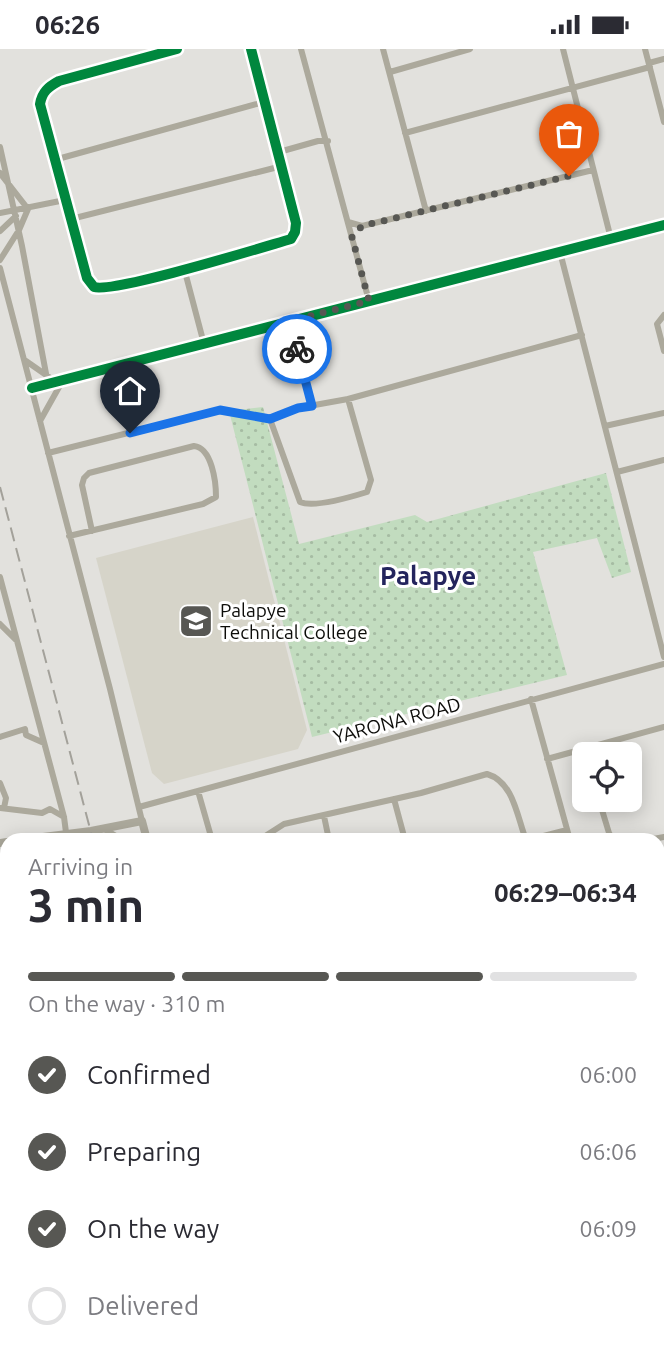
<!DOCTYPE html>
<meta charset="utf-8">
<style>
body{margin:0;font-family:Ubuntu,sans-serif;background:#f7f7f7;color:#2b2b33;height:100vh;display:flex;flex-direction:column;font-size:26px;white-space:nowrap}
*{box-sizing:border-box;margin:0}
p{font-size:23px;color:#7c7c81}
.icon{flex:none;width:38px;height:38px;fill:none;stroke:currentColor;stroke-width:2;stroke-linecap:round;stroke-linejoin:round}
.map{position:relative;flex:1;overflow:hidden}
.sheet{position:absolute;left:0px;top:784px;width:665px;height:525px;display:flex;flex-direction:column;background:#fff;border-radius:21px 21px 0 0;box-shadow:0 4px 18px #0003}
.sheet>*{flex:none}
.controls{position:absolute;left:572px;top:693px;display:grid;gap:14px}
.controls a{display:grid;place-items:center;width:70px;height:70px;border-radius:10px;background:#fff;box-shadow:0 4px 18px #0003;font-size:35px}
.pin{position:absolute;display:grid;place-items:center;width:60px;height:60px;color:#fff;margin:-72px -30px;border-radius:50% 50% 50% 0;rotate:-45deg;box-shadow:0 0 7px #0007}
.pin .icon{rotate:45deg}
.courier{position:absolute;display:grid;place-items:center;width:70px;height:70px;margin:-35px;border:5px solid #1a73e8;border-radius:50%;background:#fff;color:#222;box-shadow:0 2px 9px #0007}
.overview em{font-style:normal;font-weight:700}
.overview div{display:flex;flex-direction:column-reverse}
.overview{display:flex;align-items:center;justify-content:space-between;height:119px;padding:0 28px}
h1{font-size:46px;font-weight:700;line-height:52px}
.bar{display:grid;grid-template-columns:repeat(4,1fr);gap:10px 7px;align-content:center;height:84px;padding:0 28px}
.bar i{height:9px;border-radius:5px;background:#e1e1e2}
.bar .selected{background:#575753}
.bar p{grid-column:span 4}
ol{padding:0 28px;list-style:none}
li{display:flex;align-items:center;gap:21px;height:77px}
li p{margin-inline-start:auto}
li .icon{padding:7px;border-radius:50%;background:#575753;color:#fff;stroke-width:4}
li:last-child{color:#7c7c81}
li i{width:38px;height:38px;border:4px solid #e1e1e2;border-radius:50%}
.status{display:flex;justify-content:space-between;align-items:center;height:49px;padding:0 35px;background:#fff;direction:ltr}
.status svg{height:19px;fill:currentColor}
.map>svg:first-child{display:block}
.built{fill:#d6d4c9}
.grass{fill:url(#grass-dots)}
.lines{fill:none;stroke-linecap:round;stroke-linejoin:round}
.minor{stroke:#aca99c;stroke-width:6}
.tertiary{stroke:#aca99c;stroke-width:8}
.rail{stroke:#a3a19a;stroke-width:2;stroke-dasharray:14 7;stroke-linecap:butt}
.cycleway-casing{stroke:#fff;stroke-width:15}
.cycleway{stroke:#00873e;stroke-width:10}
.done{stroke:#575753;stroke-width:7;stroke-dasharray:0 12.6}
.route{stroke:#1a73e8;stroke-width:9}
.labels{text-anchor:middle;stroke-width:6;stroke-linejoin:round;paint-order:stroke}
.poi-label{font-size:19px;fill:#0c0c09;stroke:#fff;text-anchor:start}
.street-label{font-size:19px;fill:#0c0c09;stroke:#fff}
.district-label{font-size:26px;font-weight:bold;fill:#23245d;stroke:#fff}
</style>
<div class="status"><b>06:26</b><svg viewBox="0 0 49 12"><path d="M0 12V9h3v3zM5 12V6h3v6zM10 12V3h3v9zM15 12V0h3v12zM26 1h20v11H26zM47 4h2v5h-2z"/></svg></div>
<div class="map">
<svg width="664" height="1309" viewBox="0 0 664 1309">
<defs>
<pattern id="grass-dots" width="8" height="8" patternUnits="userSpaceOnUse" patternTransform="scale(1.75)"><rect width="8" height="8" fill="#c2dcbf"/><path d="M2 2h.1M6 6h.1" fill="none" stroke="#a6bca3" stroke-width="1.8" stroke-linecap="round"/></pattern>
</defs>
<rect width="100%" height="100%" fill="#e2e1dd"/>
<path class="built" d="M 253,468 L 307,681 L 298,700 L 164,735 L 152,724 L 96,509 Z"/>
<path class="grass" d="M 263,358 L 299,495 L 415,466 L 427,473 L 606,424 L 631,523 L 612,529 L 597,489 L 533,503 L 567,626 L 312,688 L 229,362 Z"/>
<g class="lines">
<path class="minor" d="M 177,0 L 59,32 C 48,38 42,43 40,55 L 87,229 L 94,238 C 115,244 260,199 291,190 L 295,183 L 296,174 L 251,0
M 301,0 L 369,252
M 383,0 L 426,162
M 563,0 L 611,190
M 645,0 L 664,73
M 649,14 L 664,10
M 390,23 L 470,0
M 405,84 L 650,18
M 0,98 L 22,197 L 48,335
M 279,103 L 318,92 L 328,92
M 54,111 L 264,53
M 0,124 L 28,160 L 19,181 L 0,211
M 0,164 L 65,151
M 71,170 L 282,117
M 348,173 L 362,177 L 593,121
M 0,182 L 16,167
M 560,203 L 664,608
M 0,219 L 110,640 L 142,772
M 184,219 L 204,295
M 664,266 L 657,275 L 664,302
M 290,273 L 312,357
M 26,312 L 49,328
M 32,339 L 664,176
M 270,370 L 300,453 C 314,459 351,448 367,443 L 371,431 L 348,350
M 40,372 L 63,331
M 605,377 L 664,364
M 48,404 L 220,361 L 270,370 L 298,359 L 348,350 L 582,286
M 617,423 L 664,411
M 69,487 L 203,455 L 216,448 C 216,433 212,399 194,397 L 89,424 L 84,429 L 82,436 L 92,482
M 0,528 L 64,768 L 67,791
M 0,575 L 16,591
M 531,650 L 570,791
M 0,688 L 25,680 L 26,686 L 44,694
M 547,710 L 664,678
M 0,734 L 6,749 L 4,759
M 198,742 L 212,791
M 394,750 L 405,791
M 599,751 L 609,784 L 613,791
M 139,758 L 664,615
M 0,759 L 42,764 L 50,760 L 64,768
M 324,767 L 329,791
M 104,780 L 123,791
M 259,791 L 284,775 L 421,744 L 487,725 C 514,733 517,768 526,791
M 528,791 L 567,781
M 648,791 L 664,788
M 658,848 L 664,846
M 0,955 L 5,959 L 7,967
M 0,1000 L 7,998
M 658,1004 L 664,1003
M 0,1039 L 7,1057
M 0,1105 L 7,1102
M 658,1151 L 663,1180 L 658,1192
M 0,1180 L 7,1178
M 0,1217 L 7,1215
M 0,1246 L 7,1259
M 0,1299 L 7,1296
M 157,1302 L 158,1309
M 171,1302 L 172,1309
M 398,1302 L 401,1309
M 479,1302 L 481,1309
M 489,1302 L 498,1309
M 525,1302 L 527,1309
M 587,1302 L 589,1309
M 653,1302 L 655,1309
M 100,1309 L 116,1302
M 442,1309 L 463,1302"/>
<path class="tertiary" d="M 19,791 L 91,782 L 142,772 L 147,791
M 0,794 L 7,793
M 252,1302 L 253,1309"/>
<path class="rail" d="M 0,438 L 93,791
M 199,1302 L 200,1309"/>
<g class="cycleway-casing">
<path id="cycleway" d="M 177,0 L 59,32 C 48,38 42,43 40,55 L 87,229 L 94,238 C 115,244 260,199 291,190 L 295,183 L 296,174 L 251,0
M 32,339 L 664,176"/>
</g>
<use href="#cycleway" class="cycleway"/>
</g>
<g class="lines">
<path class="done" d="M 297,300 L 290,272 L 369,252 L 352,188 L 362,177 L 569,127"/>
<path class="route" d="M 130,384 L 220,361 L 270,370 L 298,359 L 312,357 L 297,300"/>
</g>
<defs>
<g id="university-square" transform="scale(1.75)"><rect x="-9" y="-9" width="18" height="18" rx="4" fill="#575753" stroke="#fff"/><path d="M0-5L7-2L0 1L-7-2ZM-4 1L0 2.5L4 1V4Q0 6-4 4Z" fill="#fff"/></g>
</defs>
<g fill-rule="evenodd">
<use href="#university-square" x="196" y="572"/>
</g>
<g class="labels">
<g class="poi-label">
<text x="220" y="568">Palapye<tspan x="220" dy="22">Technical College</tspan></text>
</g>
<g class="street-label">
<text transform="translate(397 671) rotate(-15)" y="7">YARONA ROAD</text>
</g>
<g class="district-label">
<text x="428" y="536">Palapye</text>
</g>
</g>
</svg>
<div class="controls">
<a><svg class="icon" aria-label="locate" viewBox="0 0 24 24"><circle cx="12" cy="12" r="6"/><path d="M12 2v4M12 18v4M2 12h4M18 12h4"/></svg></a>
</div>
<div class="pin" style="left:569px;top:127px;background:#ea580c"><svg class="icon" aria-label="bag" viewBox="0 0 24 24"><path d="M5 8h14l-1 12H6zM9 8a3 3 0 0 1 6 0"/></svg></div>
<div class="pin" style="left:130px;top:384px;background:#1f2937"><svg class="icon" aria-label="home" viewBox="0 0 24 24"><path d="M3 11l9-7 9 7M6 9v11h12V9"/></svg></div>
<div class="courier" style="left:297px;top:300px"><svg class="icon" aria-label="bike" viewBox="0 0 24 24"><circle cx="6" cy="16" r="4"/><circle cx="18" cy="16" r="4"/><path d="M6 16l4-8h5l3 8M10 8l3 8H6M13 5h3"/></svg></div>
<section class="sheet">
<div class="overview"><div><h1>3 min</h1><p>Arriving in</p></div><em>06:29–06:34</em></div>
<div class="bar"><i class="selected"></i><i class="selected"></i><i class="selected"></i><i></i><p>On the way · 310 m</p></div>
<ol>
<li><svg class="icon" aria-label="check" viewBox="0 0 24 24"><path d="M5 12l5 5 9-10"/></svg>Confirmed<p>06:00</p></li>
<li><svg class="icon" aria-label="check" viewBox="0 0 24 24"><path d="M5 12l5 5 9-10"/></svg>Preparing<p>06:06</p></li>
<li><svg class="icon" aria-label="check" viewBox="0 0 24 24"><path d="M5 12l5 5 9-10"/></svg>On the way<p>06:09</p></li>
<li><i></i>Delivered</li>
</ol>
</section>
</div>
